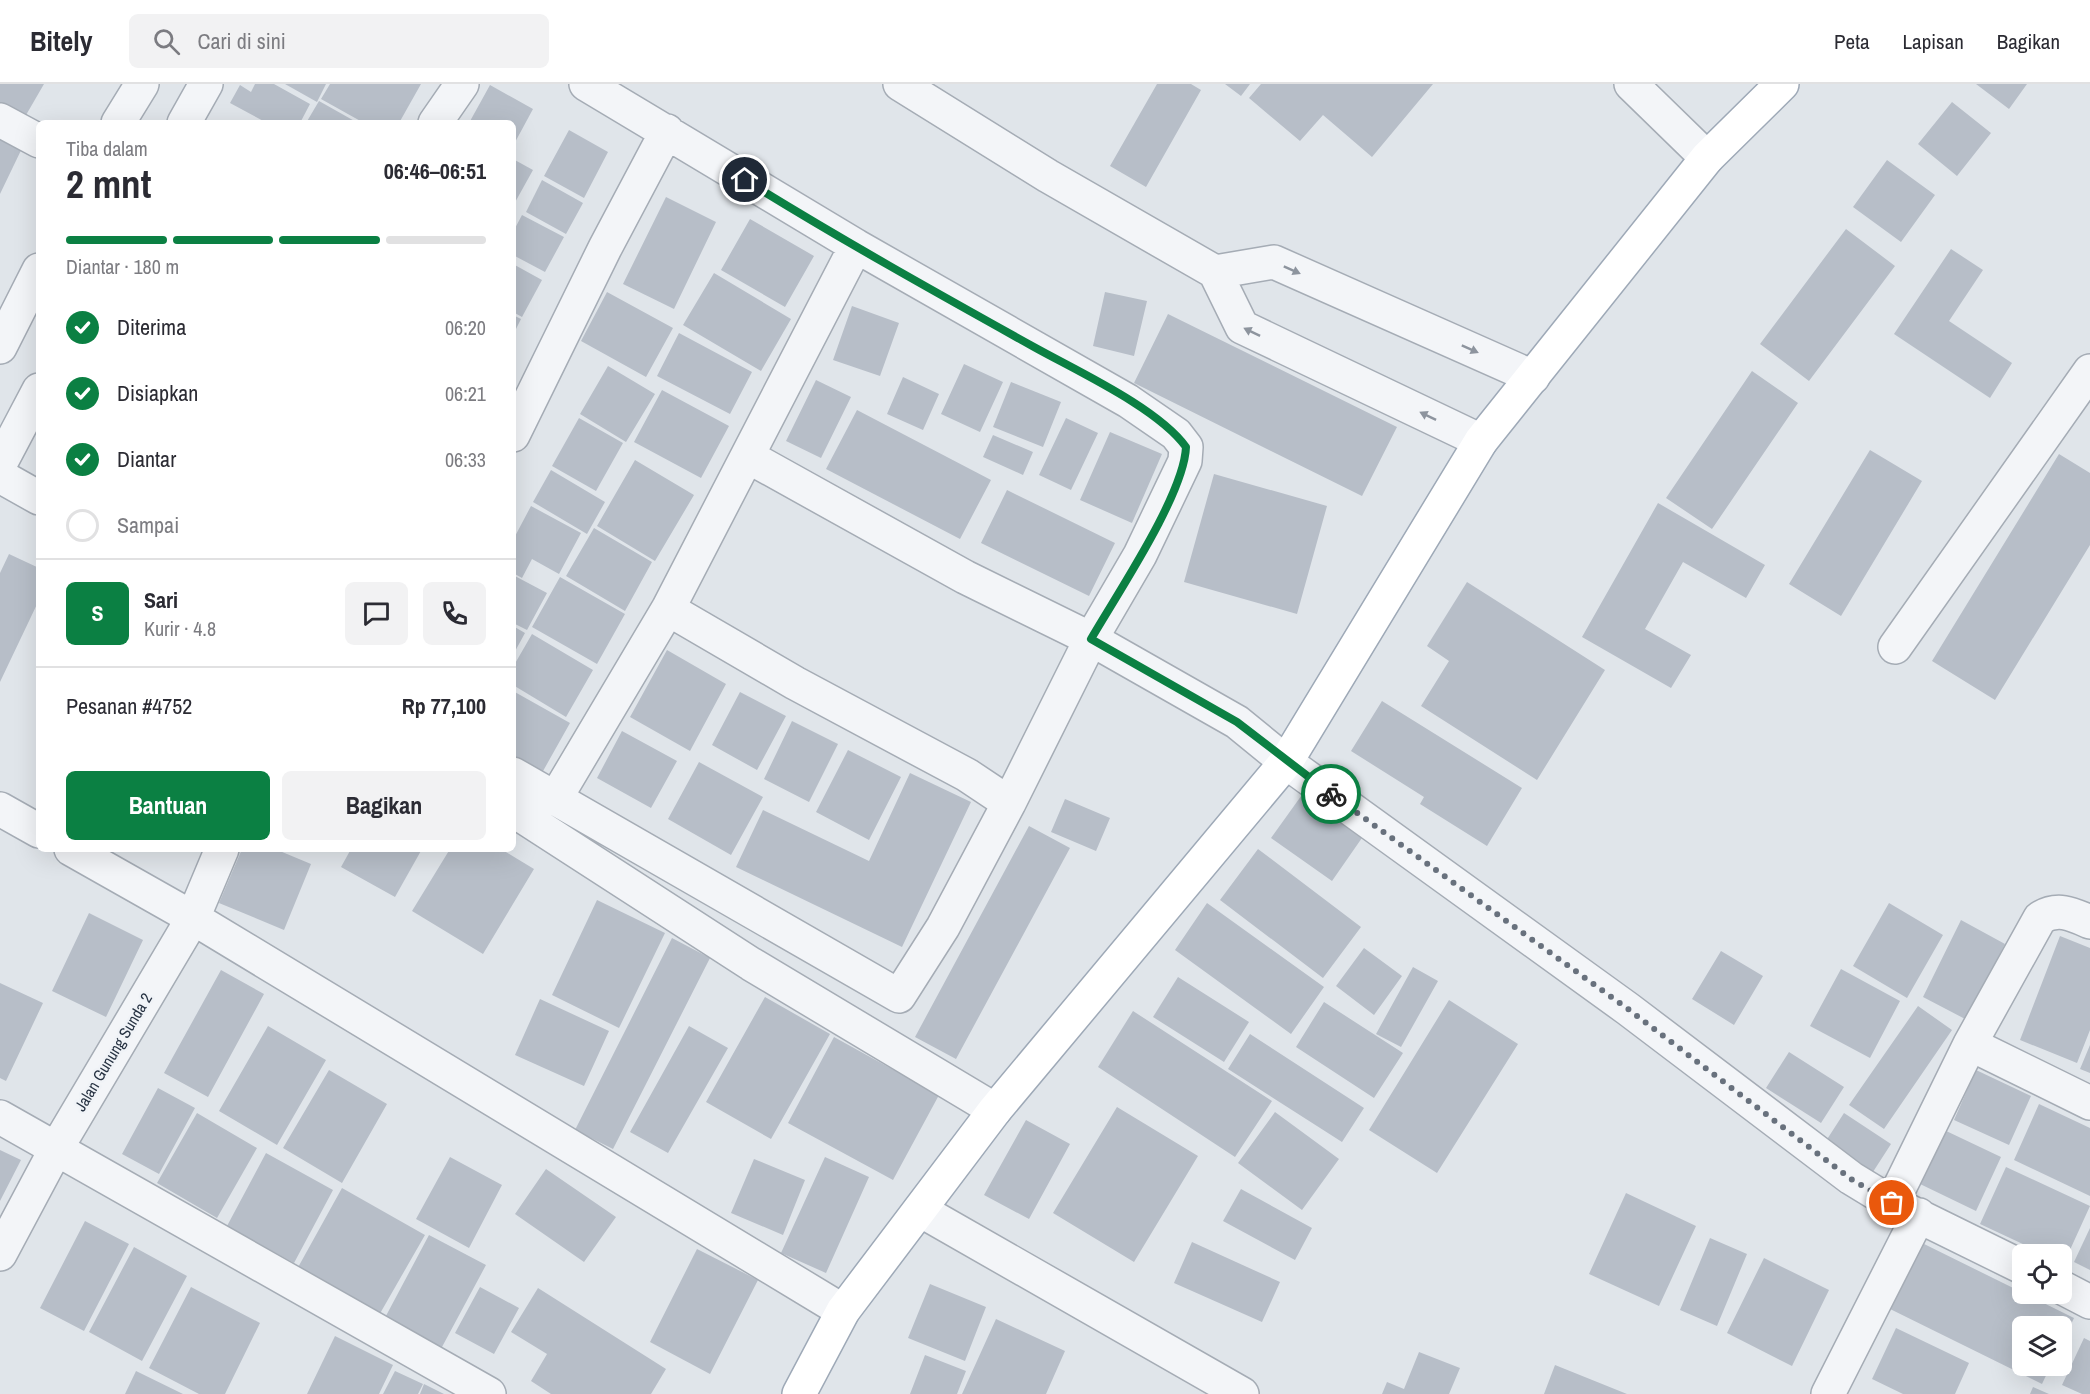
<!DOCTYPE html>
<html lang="id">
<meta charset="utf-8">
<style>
body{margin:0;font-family:"Archivo Narrow",sans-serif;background:#f2f2f3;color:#2b2b33;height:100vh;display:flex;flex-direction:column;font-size:22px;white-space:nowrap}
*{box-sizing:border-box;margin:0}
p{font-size:20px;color:#7c7c81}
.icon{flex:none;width:33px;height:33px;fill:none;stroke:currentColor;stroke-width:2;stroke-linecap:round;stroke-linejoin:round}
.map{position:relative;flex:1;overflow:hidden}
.side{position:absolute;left:36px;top:36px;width:480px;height:732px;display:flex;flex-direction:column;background:#fff;border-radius:9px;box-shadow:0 6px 24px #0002}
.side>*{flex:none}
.fabs{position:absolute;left:2012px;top:1160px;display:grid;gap:12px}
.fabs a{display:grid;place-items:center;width:60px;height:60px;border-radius:9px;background:#fff;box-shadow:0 6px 24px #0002;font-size:30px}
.pin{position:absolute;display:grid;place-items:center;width:51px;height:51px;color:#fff;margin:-26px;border:3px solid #fff;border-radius:50%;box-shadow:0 2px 6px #0007}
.courier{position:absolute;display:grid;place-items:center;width:60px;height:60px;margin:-30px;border:4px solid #0b8043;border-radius:50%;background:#fff;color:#222;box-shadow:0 2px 8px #0007}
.headline em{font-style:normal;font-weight:700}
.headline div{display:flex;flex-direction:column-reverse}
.headline{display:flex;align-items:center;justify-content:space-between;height:102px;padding:0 30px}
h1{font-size:39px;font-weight:700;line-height:45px}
.bar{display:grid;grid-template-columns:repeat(4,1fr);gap:9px 6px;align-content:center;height:72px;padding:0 30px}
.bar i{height:8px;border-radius:4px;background:#e1e1e2}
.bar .selected{background:#0b8043}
.bar p{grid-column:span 4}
.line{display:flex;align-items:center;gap:15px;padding:0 30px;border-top:2px solid #e1e1e2}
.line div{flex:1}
.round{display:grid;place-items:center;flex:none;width:63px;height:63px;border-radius:9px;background:#f2f2f3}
ol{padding:0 30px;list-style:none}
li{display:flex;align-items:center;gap:18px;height:66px}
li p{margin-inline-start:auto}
li .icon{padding:6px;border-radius:50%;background:#0b8043;color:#fff;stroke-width:4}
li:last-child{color:#7c7c81}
li i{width:33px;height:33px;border:3px solid #e1e1e2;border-radius:50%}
.primary-button{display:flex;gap:12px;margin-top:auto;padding:12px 30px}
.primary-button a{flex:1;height:69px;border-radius:9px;background:#0b8043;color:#fff;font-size:24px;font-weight:700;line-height:69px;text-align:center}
.primary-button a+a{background:#f2f2f3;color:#2b2b33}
header{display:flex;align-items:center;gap:36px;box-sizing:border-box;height:84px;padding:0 30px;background:#fff;border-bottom:2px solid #e1e1e2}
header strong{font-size:28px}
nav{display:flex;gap:33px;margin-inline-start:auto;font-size:21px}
.search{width:420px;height:54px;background:#f2f2f3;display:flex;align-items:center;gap:15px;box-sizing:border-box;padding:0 21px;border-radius:9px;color:#7c7c81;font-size:22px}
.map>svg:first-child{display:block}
.building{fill:#b7bec8}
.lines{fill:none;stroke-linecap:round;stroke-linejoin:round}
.minor-casing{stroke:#a5acb5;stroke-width:36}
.major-casing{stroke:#9ea9b7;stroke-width:36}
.minor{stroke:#f3f5f8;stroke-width:33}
.major{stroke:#fff;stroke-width:33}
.oneway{fill:#8d949e}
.done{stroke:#68717d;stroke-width:6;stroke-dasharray:0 10.8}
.route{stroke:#0b8043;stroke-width:8}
.labels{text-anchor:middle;stroke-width:5;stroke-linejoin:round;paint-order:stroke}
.street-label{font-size:16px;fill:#273343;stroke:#f0f3f7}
</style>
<header>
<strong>Bitely</strong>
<div class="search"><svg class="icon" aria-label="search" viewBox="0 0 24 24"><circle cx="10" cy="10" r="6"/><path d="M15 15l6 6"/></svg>Cari di sini</div>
<nav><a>Peta</a><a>Lapisan</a><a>Bagikan</a></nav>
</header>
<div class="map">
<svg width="2090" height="1310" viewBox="0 0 2090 1310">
<rect width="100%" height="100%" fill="#e0e5ea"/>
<path class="building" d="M 0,0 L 44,0 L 22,38 L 0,24 Z
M 255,0 L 274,0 L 310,20 L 300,39 L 267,39 L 230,19 L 240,1 L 251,8 Z
M 285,0 L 326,0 L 317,18 Z
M 330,0 L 421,0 L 399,39 L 364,39 L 321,15 Z
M 1157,0 L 1191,0 L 1201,6 L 1146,103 L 1110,82 Z
M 1225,0 L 1250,0 L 1241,12 Z
M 1261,0 L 1433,0 L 1372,73 L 1323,31 L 1300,57 L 1249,14 Z
M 1976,0 L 2027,0 L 2009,25 Z
M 490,1 L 533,25 L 513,62 L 513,39 L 469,39 Z
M 319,17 L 358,39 L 306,39 Z
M 1952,18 L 1991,49 L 1957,92 L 1918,60 Z
M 0,46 L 25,58 L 0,110 Z
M 569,46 L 608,68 L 584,114 L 544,92 Z
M 513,75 L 533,86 L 513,122 Z
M 1887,76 L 1935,111 L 1901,158 L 1853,123 Z
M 542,96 L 583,119 L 566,150 L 526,128 Z
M 666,113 L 716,138 L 674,225 L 623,200 Z
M 522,131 L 564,153 L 545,188 L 513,171 L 513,148 Z
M 750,135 L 814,172 L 785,223 L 721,186 Z
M 1846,145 L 1895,182 L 1809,297 L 1760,260 Z
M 1951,165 L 1983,186 L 1949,237 L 2012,279 L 1990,314 L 1894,250 Z
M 513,180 L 542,196 L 522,233 L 513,228 Z
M 714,189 L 791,235 L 761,287 L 683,241 Z
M 607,208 L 673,244 L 646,293 L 581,257 Z
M 1105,208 L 1147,217 L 1134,272 L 1093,262 Z
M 852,222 L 899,239 L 880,292 L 833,276 Z
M 1168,230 L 1397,343 L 1362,412 L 1134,299 Z
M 513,231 L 521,235 L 513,251 Z
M 679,249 L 752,288 L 730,330 L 657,292 Z
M 964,280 L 1003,298 L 980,348 L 941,330 Z
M 608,282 L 655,310 L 626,358 L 580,330 Z
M 1752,287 L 1798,319 L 1712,445 L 1666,414 Z
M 903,293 L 939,310 L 923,346 L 887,330 Z
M 816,296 L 851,313 L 821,374 L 786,357 Z
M 1011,298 L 1061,318 L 1043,363 L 993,343 Z
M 662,306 L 729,342 L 701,394 L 634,358 Z
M 857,326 L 991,396 L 960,455 L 826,385 Z
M 579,334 L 623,359 L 596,407 L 552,382 Z
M 1066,334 L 1098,349 L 1071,406 L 1039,391 Z
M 1110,348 L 1162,370 L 1132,439 L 1080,416 Z
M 993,351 L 1033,368 L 1023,391 L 983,373 Z
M 1870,366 L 1922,397 L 1841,532 L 1789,500 Z
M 2059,370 L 2090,389 L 2090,461 L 1995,616 L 1932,577 Z
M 635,376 L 694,411 L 655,477 L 597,442 Z
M 551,386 L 605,418 L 587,450 L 533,418 Z
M 1214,390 L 1327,422 L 1297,530 L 1184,498 Z
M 1007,406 L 1115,459 L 1089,512 L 981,459 Z
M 1658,419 L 1765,481 L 1746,514 L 1683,478 L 1645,545 L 1691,571 L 1671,604 L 1582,553 Z
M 531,422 L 581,449 L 559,490 L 532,475 L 522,494 L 513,489 L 513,456 Z
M 594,444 L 652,478 L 625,527 L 566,492 Z
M 9,470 L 39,484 L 39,516 L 0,598 L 0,489 Z
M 513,491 L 547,509 L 527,546 L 513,539 Z
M 560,493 L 625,530 L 597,580 L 532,543 Z
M 1467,498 L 1605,586 L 1537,696 L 1421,622 L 1449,577 L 1427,562 Z
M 513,542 L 525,549 L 513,571 Z
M 532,550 L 593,586 L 566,633 L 513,601 L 513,583 Z
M 667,566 L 726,600 L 690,667 L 630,633 Z
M 513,607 L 570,639 L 538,696 L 513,682 Z
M 740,608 L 786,632 L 757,686 L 712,661 Z
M 1382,617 L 1522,704 L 1487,762 L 1420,720 L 1424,713 L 1351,667 Z
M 792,637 L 838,660 L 809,718 L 764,695 Z
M 622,647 L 677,677 L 651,724 L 597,694 Z
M 848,666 L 901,693 L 869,756 L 816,728 Z
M 699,678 L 763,713 L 731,771 L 668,735 Z
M 910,689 L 971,718 L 902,863 L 736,783 L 763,726 L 869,777 Z
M 1304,708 L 1364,751 L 1332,797 L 1271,754 Z
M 1065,715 L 1110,734 L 1096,767 L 1051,748 Z
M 1029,742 L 1070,764 L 956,975 L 915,953 Z
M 242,765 L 275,765 L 311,780 L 284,846 L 219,819 Z
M 351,765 L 422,765 L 395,813 L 341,783 Z
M 450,765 L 501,765 L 534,785 L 483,870 L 412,827 Z
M 1258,765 L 1361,843 L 1323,894 L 1220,816 Z
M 597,816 L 665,849 L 619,944 L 552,911 Z
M 1207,819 L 1324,903 L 1291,950 L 1175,866 Z
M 1889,819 L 1943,851 L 1907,914 L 1853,882 Z
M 89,829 L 143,856 L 106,933 L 52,907 Z
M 1961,836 L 2005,860 L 1967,936 L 1923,913 Z
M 2060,852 L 2090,864 L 2090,946 L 2077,979 L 2020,956 Z
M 672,854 L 710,874 L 613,1065 L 575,1046 Z
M 1364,864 L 1402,892 L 1374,931 L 1336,902 Z
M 1721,867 L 1763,892 L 1734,941 L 1692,915 Z
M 1413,883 L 1438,897 L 1401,963 L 1376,950 Z
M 1841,885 L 1900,917 L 1870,974 L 1810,942 Z
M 221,886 L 264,910 L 208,1013 L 164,989 Z
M 1178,893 L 1249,938 L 1224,978 L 1153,933 Z
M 0,899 L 43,919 L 6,997 L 0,994 Z
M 765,913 L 830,950 L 771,1055 L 706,1018 Z
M 540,915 L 609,947 L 584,1002 L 515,971 Z
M 1449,916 L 1518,960 L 1437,1089 L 1369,1046 Z
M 1324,918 L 1403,969 L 1374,1014 L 1296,963 Z
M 1918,922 L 1952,946 L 1884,1045 L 1849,1021 Z
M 1133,927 L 1272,1017 L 1235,1073 L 1098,983 Z
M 268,942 L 326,976 L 277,1061 L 219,1027 Z
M 689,942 L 728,964 L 668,1069 L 630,1048 Z
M 1250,950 L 1364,1024 L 1342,1058 L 1228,985 Z
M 834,953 L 939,1011 L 893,1096 L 788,1039 Z
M 2090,961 L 2090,989 L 2080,985 Z
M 1789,968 L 1844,1003 L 1821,1039 L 1766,1004 Z
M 329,986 L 387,1020 L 342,1099 L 283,1064 Z
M 1976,986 L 2031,1012 L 2009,1061 L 1954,1036 Z
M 158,1004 L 195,1024 L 159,1090 L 122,1070 Z
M 2039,1020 L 2090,1044 L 2090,1112 L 2014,1076 Z
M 1117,1023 L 1198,1072 L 1134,1178 L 1053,1129 Z
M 1275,1028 L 1339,1075 L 1302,1126 L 1238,1079 Z
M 197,1029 L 257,1064 L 217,1134 L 157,1099 Z
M 1844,1029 L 1891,1060 L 1871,1091 L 1824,1060 Z
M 1026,1036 L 1070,1060 L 1029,1135 L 984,1111 Z
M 1942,1045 L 2001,1073 L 1976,1127 L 1918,1099 Z
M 0,1066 L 21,1076 L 0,1117 Z
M 266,1069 L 333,1106 L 294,1179 L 227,1142 Z
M 450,1073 L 502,1101 L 469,1164 L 416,1135 Z
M 825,1073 L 869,1093 L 826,1189 L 781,1169 Z
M 754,1075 L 805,1096 L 783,1151 L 731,1129 Z
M 2006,1083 L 2090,1122 L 2064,1179 L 2061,1178 L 2061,1170 L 2044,1170 L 1980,1140 Z
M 546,1085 L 616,1133 L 584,1178 L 515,1130 Z
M 342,1104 L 425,1151 L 378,1233 L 296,1187 Z
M 1241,1105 L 1312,1144 L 1295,1176 L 1223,1137 Z
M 1626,1109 L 1696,1142 L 1659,1222 L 1589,1190 Z
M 85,1137 L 129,1160 L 84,1247 L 40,1224 Z
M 2090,1144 L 2090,1186 L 2074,1178 Z
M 429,1151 L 486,1181 L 435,1276 L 379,1245 Z
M 1710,1154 L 1747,1170 L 1717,1242 L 1680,1226 Z
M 1916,1156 L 2074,1234 L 2061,1262 L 2061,1242 L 2022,1242 L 2022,1281 L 2051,1281 L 2042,1300 L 1884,1222 Z
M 1192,1158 L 1280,1198 L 1262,1238 L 1174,1199 Z
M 134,1163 L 187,1192 L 142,1277 L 89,1248 Z
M 697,1165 L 758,1196 L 710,1290 L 650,1258 Z
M 1764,1174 L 1829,1206 L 1792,1282 L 1727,1249 Z
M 930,1200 L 986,1223 L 965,1277 L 908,1254 Z
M 191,1203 L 260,1239 L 225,1310 L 199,1310 L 149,1284 Z
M 480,1203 L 519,1224 L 494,1270 L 455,1249 Z
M 538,1204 L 666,1285 L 651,1310 L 551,1310 L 531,1297 L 547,1270 L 511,1248 Z
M 996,1235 L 1065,1267 L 1046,1310 L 962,1310 Z
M 1896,1244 L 1969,1279 L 1955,1310 L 1903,1310 L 1872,1295 Z
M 335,1252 L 393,1281 L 379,1310 L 307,1310 Z
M 2084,1254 L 2090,1257 L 2090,1310 L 2082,1310 L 2062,1301 Z
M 1419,1268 L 1460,1284 L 1449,1310 L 1382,1310 L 1387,1298 L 1404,1305 Z
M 925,1271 L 966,1287 L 957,1310 L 910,1310 Z
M 1555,1281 L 1627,1310 L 1544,1310 Z
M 136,1287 L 183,1310 L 125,1310 Z
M 395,1287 L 423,1300 L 418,1310 L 383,1310 Z
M 424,1300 L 444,1310 L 420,1310 Z
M 2033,1303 L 2049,1310 L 2030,1310 Z"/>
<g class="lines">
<g class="minor-casing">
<path id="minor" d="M 900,0 L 1048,92 L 1215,188 L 1242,243 L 1481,357
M 1631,0 L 1707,74
M 0,36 L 39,57
M 118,39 L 142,0
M 184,39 L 206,0
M 435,39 L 462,0
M 1215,188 L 1274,178 L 1533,293
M 0,263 L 39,186
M 513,351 L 605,164 L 667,47
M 749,373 L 965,493 L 1091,555 L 1237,638 L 1286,678 L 1628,925 L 1851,1094 L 1892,1119 L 2022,1183
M 0,380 L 39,306
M 0,392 L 39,414
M 668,525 L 795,599 L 967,691 L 1009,719
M 1895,563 L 2090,287
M 513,690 L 899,912 L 943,843 L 1009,719 L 1091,555 L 1140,471 L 1185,377 L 1186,363 L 1176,350 L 1128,317 L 856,162 L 586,0
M 555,715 L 668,525 L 856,162
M 0,725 L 39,747
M 513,726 L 751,880 L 995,1026
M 71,765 L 193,834 L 843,1227
M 1970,960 L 2090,1019
M 0,1033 L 489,1310
M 1892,1119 L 1970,960 L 2040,834 C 2058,823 2072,830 2090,838
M 920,1126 L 1242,1310
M 0,1170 L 56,1065 L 193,834 L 222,765
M 2061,1203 L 2090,1218
M 1828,1310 L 1919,1131"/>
</g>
<g class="major-casing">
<path id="major" d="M 799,1310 L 843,1227 L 995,1026 L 1286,678 L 1481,357 L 1707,74 L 1782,0"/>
</g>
<use href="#minor" class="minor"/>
<use href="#major" class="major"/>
</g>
<defs><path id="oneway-solid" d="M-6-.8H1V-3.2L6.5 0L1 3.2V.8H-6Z" transform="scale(1.5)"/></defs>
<g class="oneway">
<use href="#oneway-solid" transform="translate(1292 186) rotate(24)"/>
<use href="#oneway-solid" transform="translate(1252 248) rotate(-154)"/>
<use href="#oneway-solid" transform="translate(1470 265) rotate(24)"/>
<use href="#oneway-solid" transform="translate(1428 332) rotate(-154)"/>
</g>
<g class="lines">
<path class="done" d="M 1331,710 L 1628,925 L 1851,1095 L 1892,1119"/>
<path class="route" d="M 745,96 C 840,155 937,209 1034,263 C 1077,287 1158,324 1186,363 C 1184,411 1117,510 1091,555 L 1237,638 L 1331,710"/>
</g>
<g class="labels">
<g class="street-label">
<text transform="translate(113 968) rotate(-59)" y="6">Jalan Gunung Sunda 2</text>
</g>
</g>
</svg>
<div class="fabs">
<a><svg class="icon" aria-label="locate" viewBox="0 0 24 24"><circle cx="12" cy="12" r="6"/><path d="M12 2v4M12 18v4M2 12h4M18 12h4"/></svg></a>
<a><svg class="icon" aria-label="layers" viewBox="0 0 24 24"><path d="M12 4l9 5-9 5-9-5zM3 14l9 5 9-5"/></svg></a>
</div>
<div class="pin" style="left:1892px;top:1119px;background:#ea580c"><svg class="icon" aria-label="bag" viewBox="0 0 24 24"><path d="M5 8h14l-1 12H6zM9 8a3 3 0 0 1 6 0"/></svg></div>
<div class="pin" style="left:745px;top:96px;background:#1f2937"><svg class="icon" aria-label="home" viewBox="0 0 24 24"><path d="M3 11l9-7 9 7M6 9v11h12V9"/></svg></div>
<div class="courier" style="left:1331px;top:710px"><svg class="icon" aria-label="bike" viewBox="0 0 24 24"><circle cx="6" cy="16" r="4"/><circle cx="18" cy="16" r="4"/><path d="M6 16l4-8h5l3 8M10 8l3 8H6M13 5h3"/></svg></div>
<section class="side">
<div class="headline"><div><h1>2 mnt</h1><p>Tiba dalam</p></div><em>06:46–06:51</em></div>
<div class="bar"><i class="selected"></i><i class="selected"></i><i class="selected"></i><i></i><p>Diantar · 180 m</p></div>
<ol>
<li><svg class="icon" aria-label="check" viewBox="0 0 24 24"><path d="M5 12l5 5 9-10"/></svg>Diterima<p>06:20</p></li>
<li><svg class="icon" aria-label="check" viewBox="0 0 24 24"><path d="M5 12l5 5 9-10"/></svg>Disiapkan<p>06:21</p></li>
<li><svg class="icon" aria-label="check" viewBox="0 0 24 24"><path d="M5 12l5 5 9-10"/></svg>Diantar<p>06:33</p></li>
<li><i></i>Sampai</li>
</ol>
<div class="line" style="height:108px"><b class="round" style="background:#0b8043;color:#fff">S</b><div><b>Sari</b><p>Kurir · 4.8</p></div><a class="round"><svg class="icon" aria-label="chat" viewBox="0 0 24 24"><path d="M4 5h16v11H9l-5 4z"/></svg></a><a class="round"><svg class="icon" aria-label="phone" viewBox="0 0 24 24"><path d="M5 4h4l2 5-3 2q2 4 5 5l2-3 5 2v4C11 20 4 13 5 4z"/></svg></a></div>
<div class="line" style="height:78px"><div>Pesanan #4752</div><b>Rp 77,100</b></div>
<div class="primary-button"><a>Bantuan</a><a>Bagikan</a></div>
</section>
</div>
